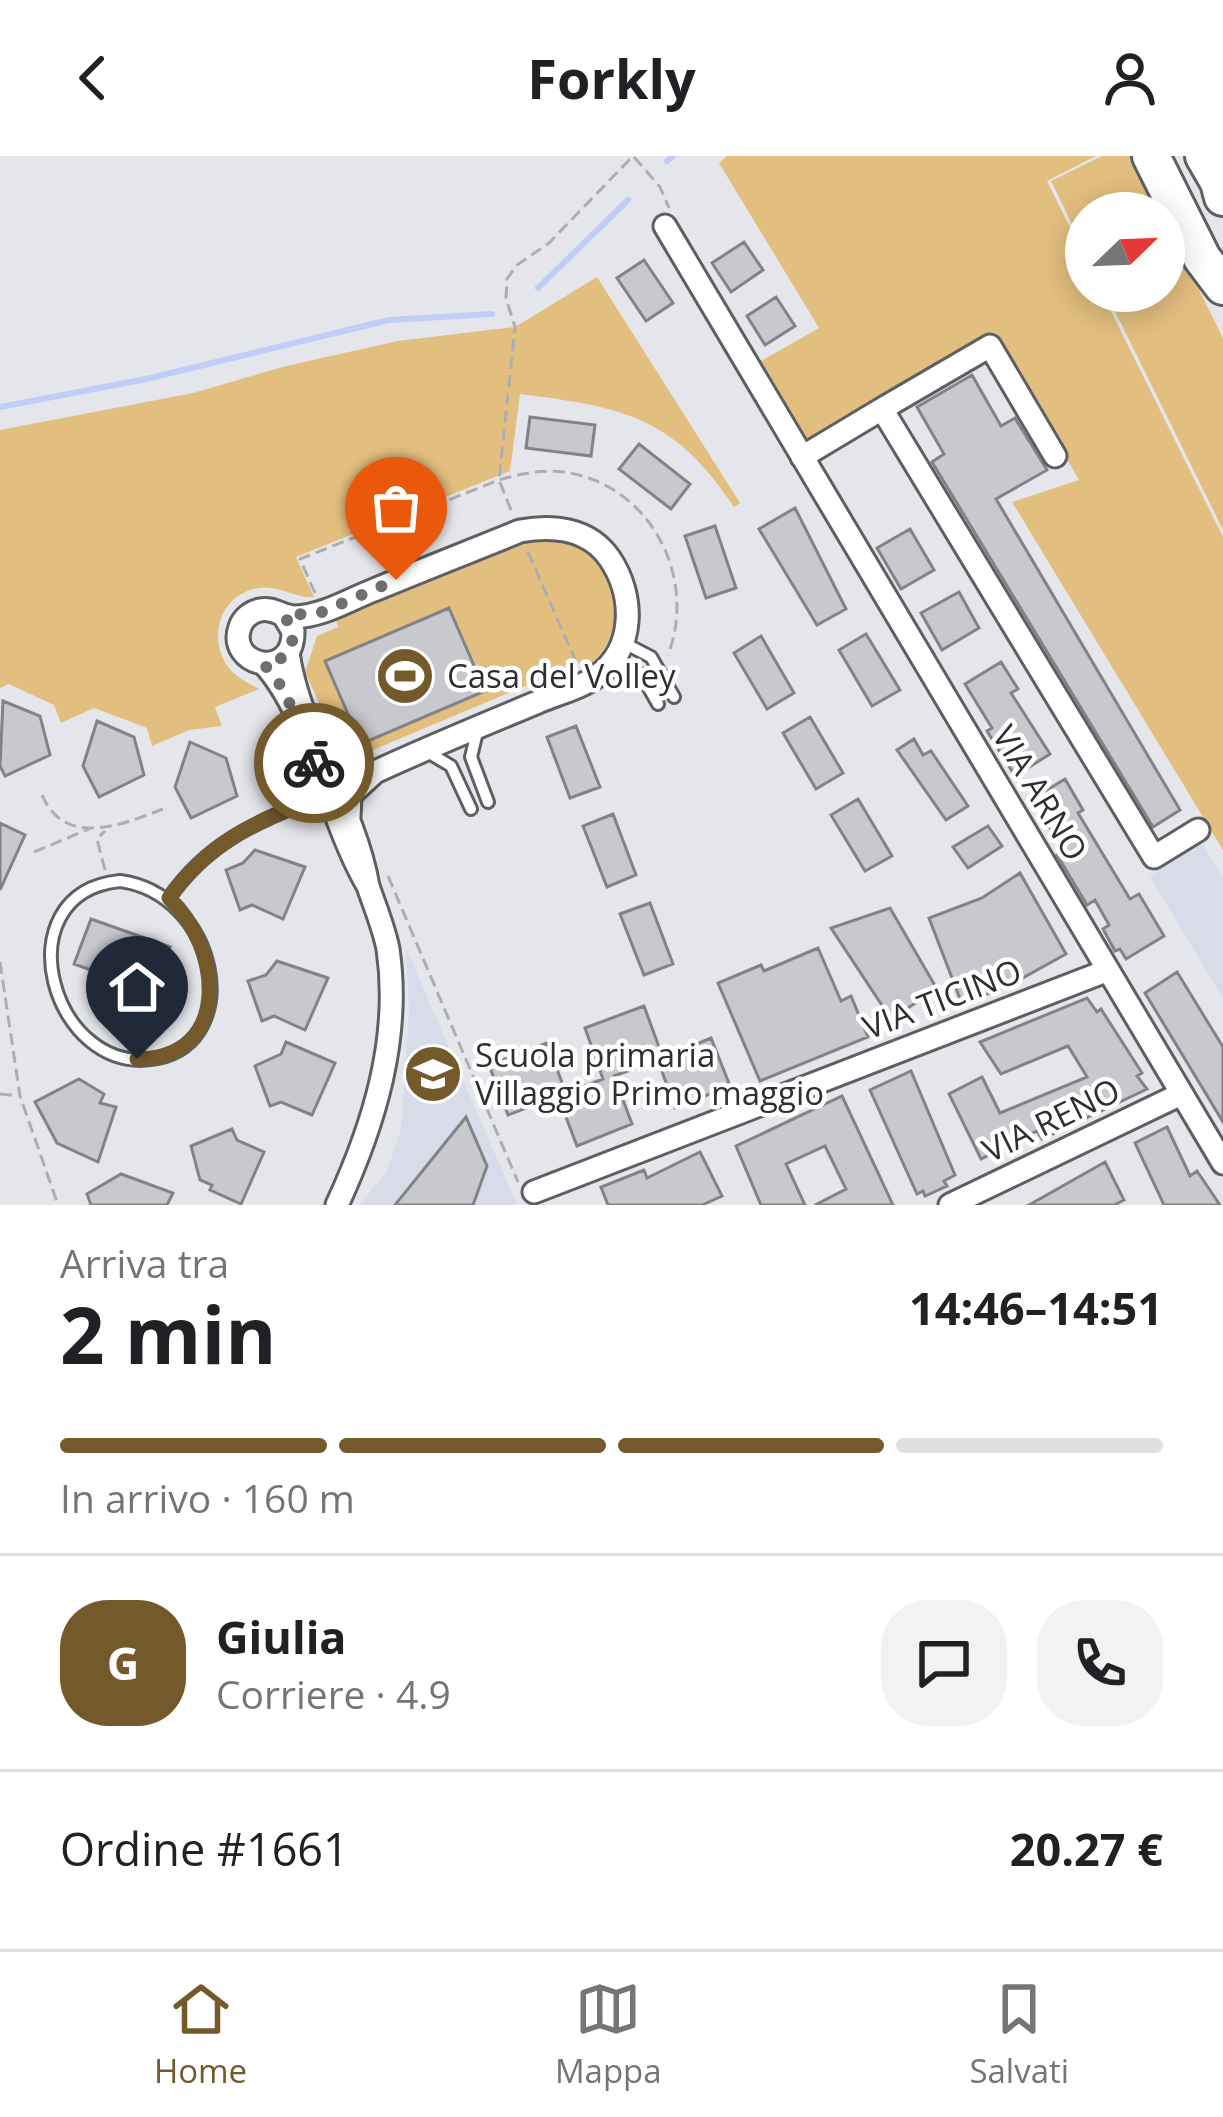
<!DOCTYPE html>
<html lang="it">
<meta charset="utf-8">
<style>
body{margin:0;font-family:"Open Sans",sans-serif;background:#f2f2f2;color:#202124;height:100vh;display:flex;flex-direction:column;font-size:45px;white-space:nowrap}
*{box-sizing:border-box;margin:0}
p{font-size:39px;color:#757577}
.icon{flex:none;width:66px;height:66px;fill:none;stroke:currentColor;stroke-width:2;stroke-linecap:round;stroke-linejoin:round}
.map{position:relative;height:1049px;overflow:hidden}
.drawer{display:flex;flex-direction:column;background:#fff;flex:1}
.drawer>*{flex:none}
.needle{width:78px;rotate:67deg}
.fabs{position:absolute;left:1065px;top:36px;display:grid;gap:24px}
.fabs a{display:grid;place-items:center;width:120px;height:120px;border-radius:50%;background:#fff;box-shadow:0 6px 30px #0003;font-size:60px}
.pin{position:absolute;display:grid;place-items:center;width:102px;height:102px;color:#fff;margin:-123px -51px;border-radius:50% 50% 50% 0;rotate:-45deg;box-shadow:0 0 12px #0007}
.pin .icon{rotate:45deg}
.courier{position:absolute;display:grid;place-items:center;width:120px;height:120px;margin:-60px;border:9px solid #745a2b;border-radius:50%;background:#fff;color:#222;box-shadow:0 3px 15px #0007}
.summary em{font-style:normal;font-weight:700}
.summary div{display:flex;flex-direction:column-reverse}
.summary{display:flex;align-items:center;justify-content:space-between;height:204px;padding:0 60px}
h1{font-size:78px;font-weight:700;line-height:90px}
.bar{display:grid;grid-template-columns:repeat(4,1fr);gap:18px 12px;align-content:center;height:144px;padding:0 60px}
.bar i{height:15px;border-radius:9px;background:#e0e0e0}
.bar .on{background:#745a2b}
.bar p{grid-column:span 4}
.line{display:flex;align-items:center;gap:30px;padding:0 60px;border-top:3px solid #e0e0e0}
.line div{flex:1}
.round{display:grid;place-items:center;flex:none;width:126px;height:126px;border-radius:48px;background:#f2f2f2}
header{display:flex;justify-content:space-between;align-items:center;height:156px;padding:0 60px;background:#fff;font-size:54px;font-weight:700}
.dock{display:flex;justify-content:space-around;align-items:center;height:168px;border-top:3px solid #e0e0e0;background:#fff;font-size:33px;color:#757577}
.dock a{display:grid;justify-items:center;gap:6px}
.dock .on{color:#745a2b}
.map>svg:first-child{display:block}
.built{fill:#d8dce8}
.green{fill:#e3bf7f}
.lines{fill:none;stroke-linecap:round;stroke-linejoin:round}
.stream{stroke:#c0cdf6;stroke-width:6}
.building{fill:#c8c9ce;stroke:#828387;stroke-width:3}
.lane-casing{stroke:#5d5f62;stroke-width:16}
.street-casing{stroke:#5d5f62;stroke-width:27}
.primary-casing{stroke:#5d5f62;stroke-width:42}
.path{stroke:#adaeb2;stroke-width:3;stroke-dasharray:12 6;stroke-linecap:butt}
.lane{stroke:#fff;stroke-width:10}
.street{stroke:#fff;stroke-width:21}
.primary{stroke:#fff;stroke-width:36}
.done{stroke:#6f6f72;stroke-width:12;stroke-dasharray:0 21.6}
.route{stroke:#745a2b;stroke-width:15}
.labels{text-anchor:middle;stroke-width:9;stroke-linejoin:round;paint-order:stroke}
.poi-label{font-size:33px;fill:#2f2f31;stroke:#fff;text-anchor:start}
.street-label{font-size:33px;fill:#2f2f31;stroke:#fff}
</style>
<header><svg class="icon" aria-label="back" viewBox="0 0 24 24"><path d="M15 5l-7 7 7 7"/></svg>Forkly<svg class="icon" aria-label="person" viewBox="0 0 24 24"><circle cx="12" cy="8" r="4"/><path d="M4 21q1-7 8-7t8 7"/></svg></header>
<div class="map">
<svg width="1223" height="1049" viewBox="0 0 1223 1049">
<rect width="100%" height="100%" fill="#e5e6eb"/>
<path class="built" d="M 1202,688 L 1223,722 L 1223,843 L 1150,720 Z
M 406,792 L 517,1049 L 359,1049 L 387,1015 L 401,972 L 409,855 Z"/>
<path class="green" d="M 727,0 L 1096,0 L 1047,25 L 1086,104 L 1086,135 L 1101,135 L 1223,381 L 1223,694 L 1012,346 L 1079,324 L 995,177 L 808,285 L 761,205 L 819,172 L 719,7 Z
M 1102,0 L 1133,0 L 1161,57 L 1086,57 L 1086,97 L 1051,25 Z
M 1164,63 L 1223,182 L 1223,374 L 1105,135 L 1164,135 Z
M 597,121 L 740,347 L 734,351 C 674,260 622,251 520,238 L 510,315 L 296,401 L 314,441 C 295,443 280,429 260,432 C 222,436 206,480 228,511 C 236,521 248,527 259,533 L 215,551 L 222,570 L 189,574 L 152,590 L 147,572 L 94,552 L 61,567 L 54,549 L 9,528 L 0,532 L 0,274 L 193,237 L 286,210 L 398,185 L 515,171 Z
M 553,382 C 623,400 640,465 586,513 L 582,506 L 361,599 L 350,600 L 341,595 L 305,516 L 317,480 L 338,471 L 336,463 L 531,383 Z"/>
<g class="lines">
<path class="stream" d="M 667,5 L 673,0
M 538,132 L 628,44
M 0,251 L 146,223 L 389,164 L 492,158"/>
</g>
<path class="building" d="M 744,86 L 763,114 L 731,136 L 712,107 Z
M 644,104 L 673,147 L 646,165 L 617,122 Z
M 776,141 L 795,170 L 765,189 L 747,160 Z
M 972,219 L 1001,270 L 1015,262 L 1047,314 L 996,343 L 1180,654 L 1153,671 L 932,306 L 944,298 L 917,251 Z
M 530,261 L 595,269 L 591,300 L 526,292 Z
M 639,288 L 690,328 L 671,353 L 619,313 Z
M 795,352 L 846,453 L 817,469 L 759,373 Z
M 715,370 L 736,432 L 706,442 L 685,380 Z
M 910,373 L 934,414 L 901,433 L 877,392 Z
M 959,436 L 979,472 L 942,494 L 921,457 Z
M 449,452 L 485,535 L 361,588 L 325,505 Z
M 866,478 L 900,534 L 872,550 L 839,494 Z
M 761,480 L 794,537 L 767,553 L 734,497 Z
M 1001,506 L 1018,533 L 1011,537 L 1050,598 L 1015,620 L 987,575 L 992,572 L 965,528 Z
M 3,545 L 40,560 L 50,599 L 5,620 L 0,610 Z
M 810,561 L 843,617 L 816,633 L 783,577 Z
M 97,565 L 134,581 L 144,619 L 99,641 L 83,610 Z
M 576,570 L 600,631 L 570,642 L 547,581 Z
M 914,583 L 923,599 L 931,595 L 968,650 L 946,664 L 897,594 Z
M 190,586 L 226,602 L 237,640 L 191,662 L 175,631 Z
M 1065,623 L 1083,654 L 1078,657 L 1130,743 L 1139,738 L 1164,780 L 1126,803 L 1120,793 L 1115,795 L 1103,773 L 1109,769 L 1095,744 L 1087,749 L 1057,699 L 1064,695 L 1032,643 Z
M 858,643 L 892,700 L 865,715 L 831,659 Z
M 613,658 L 636,719 L 607,731 L 583,670 Z
M 0,667 L 25,679 L 0,734 Z
M 988,670 L 1002,690 L 968,712 L 953,691 Z
M 255,694 L 305,711 L 283,763 L 252,749 L 240,754 L 226,714 L 243,707 Z
M 1020,717 L 1066,798 L 1010,829 L 962,848 L 929,762 L 982,742 Z
M 650,747 L 673,808 L 644,819 L 620,758 Z
M 890,752 L 937,833 L 891,863 L 831,772 Z
M 91,763 L 170,791 L 154,836 L 74,808 Z
M 818,792 L 841,845 L 851,840 L 868,881 L 760,925 L 718,827 L 761,809 L 764,815 Z
M 277,805 L 328,822 L 305,874 L 274,860 L 262,865 L 248,825 L 266,819 Z
M 1177,816 L 1223,891 L 1223,966 L 1145,837 Z
M 1087,842 L 1097,856 L 1101,853 L 1142,917 L 1137,920 L 1147,933 L 1042,983 L 1037,975 L 981,1003 L 949,938 L 982,921 L 1000,957 L 1087,921 L 1068,890 L 1001,918 L 980,886 Z
M 644,850 L 663,902 L 711,882 L 730,930 L 675,952 L 658,904 L 614,920 L 632,968 L 577,990 L 558,940 L 508,959 L 489,909 L 547,887 L 566,937 L 603,923 L 585,872 Z
M 286,886 L 335,907 L 312,959 L 281,946 L 270,950 L 255,910 L 281,898 Z
M 911,915 L 955,1019 L 944,1025 L 947,1030 L 925,1040 L 923,1035 L 917,1038 L 870,934 Z
M 79,923 L 104,938 L 100,947 L 116,951 L 98,1006 L 57,987 L 35,946 Z
M 842,940 L 893,1049 L 815,1049 L 846,1033 L 825,990 L 786,1008 L 805,1049 L 761,1049 L 736,990 Z
M 466,961 L 487,1010 L 473,1049 L 395,1049 Z
M 1167,971 L 1190,1020 L 1197,1015 L 1220,1049 L 1164,1049 L 1135,987 Z
M 232,973 L 237,984 L 264,996 L 241,1048 L 210,1034 L 212,1029 L 200,1024 L 191,990 Z
M 700,996 L 722,1040 L 702,1049 L 608,1049 L 601,1031 L 644,1014 L 647,1022 Z
M 1105,1006 L 1124,1044 L 1114,1049 L 1029,1049 Z
M 121,1018 L 173,1037 L 167,1049 L 91,1049 L 87,1038 Z"/>
<g class="lines">
<g class="lane-casing">
<path id="lane" d="M 622,486 L 651,501 L 674,541
M 606,517 L 617,513 L 641,518 L 658,548
M 477,576 L 471,601 L 488,646
M 426,595 L 451,610 L 471,653
M 120,725 C 217,738 246,883 158,902 C 52,924 0,737 120,725 Z
M 169,742 C 211,682 261,665 326,638"/>
</g>
<g class="street-casing">
<path id="street" d="M 665,70 L 1223,1007
M 882,253 L 990,190 L 1055,300
M 802,301 L 882,253 L 1154,701 L 1198,674
M 284,460 L 293,475 C 294,526 226,510 240,471 C 243,462 251,456 260,454 C 273,451 282,461 295,461 C 323,460 348,444 374,434 C 422,414 471,395 520,375 C 553,369 589,372 610,403 C 634,439 636,492 597,520 C 581,532 556,538 538,546 C 483,569 429,591 375,616 L 350,639 L 349,661
M 264,508 C 311,559 330,666 368,730 C 354,649 300,578 288,497
M 534,1036 L 1106,815
M 337,1049 C 374,969 401,882 388,793 C 384,772 375,751 368,730
M 950,1049 L 1181,938"/>
</g>
<g class="primary-casing">
<path id="primary" d="M 1151,0 L 1202,102 L 1223,130
M 1204,0 L 1219,26 L 1223,41"/>
</g>
<path class="path" d="M 634,1 L 660,31 L 669,52
M 350,348 L 362,376
M 511,354 L 499,324 L 515,171 L 506,142 L 507,123 L 517,109 L 549,87 L 633,0
M 528,396 L 577,508
M 315,437 L 300,403 L 499,324 C 520,318 541,313 564,316 C 650,328 698,421 668,499
M 42,639 C 65,693 124,668 163,653
M 34,696 L 89,673
M 105,714 L 97,683 L 105,675
M 388,720 L 518,1026
M 0,806 L 20,940 L 58,1049
M 0,938 L 18,940"/>
<use href="#lane" class="lane"/>
<use href="#street" class="street"/>
<use href="#primary" class="primary"/>
</g>
<g class="lines">
<path class="done" d="M 314,607 L 284,534 L 264,508 C 291,505 301,482 284,460 L 322,456 L 396,424"/>
<path class="route" d="M 137,903 C 233,903 222,791 169,742 C 210,683 261,664 326,638 L 314,607"/>
</g>
<defs>
<g id="stadium-disc" transform="scale(3)"><circle r="9.5" fill="#745a2b" stroke="#fff"/><path d="M0-5a6.5 5 0 1 0 0 10a6.5 5 0 1 0 0-10ZM-3.5-1.8h7v3.6h-7Z" fill="#fff"/></g>
<g id="school-disc" transform="scale(3)"><circle r="9.5" fill="#745a2b" stroke="#fff"/><path d="M0-5L7-2L0 1L-7-2ZM-4 1L0 2.5L4 1V4Q0 6-4 4Z" fill="#fff"/></g>
</defs>
<g fill-rule="evenodd">
<use href="#stadium-disc" x="405" y="520"/>
<use href="#school-disc" x="433" y="918"/>
</g>
<g class="labels">
<g class="poi-label">
<text x="447" y="532">Casa del Volley</text>
<text x="475" y="911">Scuola primaria<tspan x="475" dy="38">Villaggio Primo maggio</tspan></text>
</g>
<g class="street-label">
<text transform="translate(1040 637) rotate(59)" y="12">VIA ARNO</text>
<text transform="translate(942 843) rotate(-21)" y="12">VIA TICINO</text>
<text transform="translate(1051 964) rotate(-26)" y="12">VIA RENO</text>
</g>
</g>
</svg>
<div class="fabs">
<a><svg class="needle" viewBox="-14 -14 28 28"><path d="M0-13l5 13h-10z" fill="#e53935"/><path d="M0 13l5-13h-10z" fill="#757577"/></svg></a>
</div>
<div class="pin" style="left:396px;top:424px;background:#ea580c"><svg class="icon" aria-label="bag" viewBox="0 0 24 24"><path d="M5 8h14l-1 12H6zM9 8a3 3 0 0 1 6 0"/></svg></div>
<div class="pin" style="left:137px;top:903px;background:#1f2937"><svg class="icon" aria-label="home" viewBox="0 0 24 24"><path d="M3 11l9-7 9 7M6 9v11h12V9"/></svg></div>
<div class="courier" style="left:314px;top:607px"><svg class="icon" aria-label="bike" viewBox="0 0 24 24"><circle cx="6" cy="16" r="4"/><circle cx="18" cy="16" r="4"/><path d="M6 16l4-8h5l3 8M10 8l3 8H6M13 5h3"/></svg></div>
</div>
<section class="drawer">
<div class="summary"><div><h1>2 min</h1><p>Arriva tra</p></div><em>14:46–14:51</em></div>
<div class="bar"><i class="on"></i><i class="on"></i><i class="on"></i><i></i><p>In arrivo · 160 m</p></div>
<div class="line" style="height:216px"><b class="round" style="background:#745a2b;color:#fff">G</b><div><b>Giulia</b><p>Corriere · 4.9</p></div><a class="round"><svg class="icon" aria-label="chat" viewBox="0 0 24 24"><path d="M4 5h16v11H9l-5 4z"/></svg></a><a class="round"><svg class="icon" aria-label="phone" viewBox="0 0 24 24"><path d="M5 4h4l2 5-3 2q2 4 5 5l2-3 5 2v4C11 20 4 13 5 4z"/></svg></a></div>
<div class="line" style="height:156px"><div>Ordine #1661</div><b>20.27 €</b></div>
</section>
<nav class="dock">
<a class="on"><svg class="icon" aria-label="home" viewBox="0 0 24 24"><path d="M3 11l9-7 9 7M6 9v11h12V9"/></svg>Home</a>
<a><svg class="icon" aria-label="map" viewBox="0 0 24 24"><path d="M3 6l6-2 6 2 6-2v14l-6 2-6-2-6 2zM9 4v14M15 6v14"/></svg>Mappa</a>
<a><svg class="icon" aria-label="saved" viewBox="0 0 24 24"><path d="M7 4h10v16l-5-4-5 4z"/></svg>Salvati</a>
</nav>
